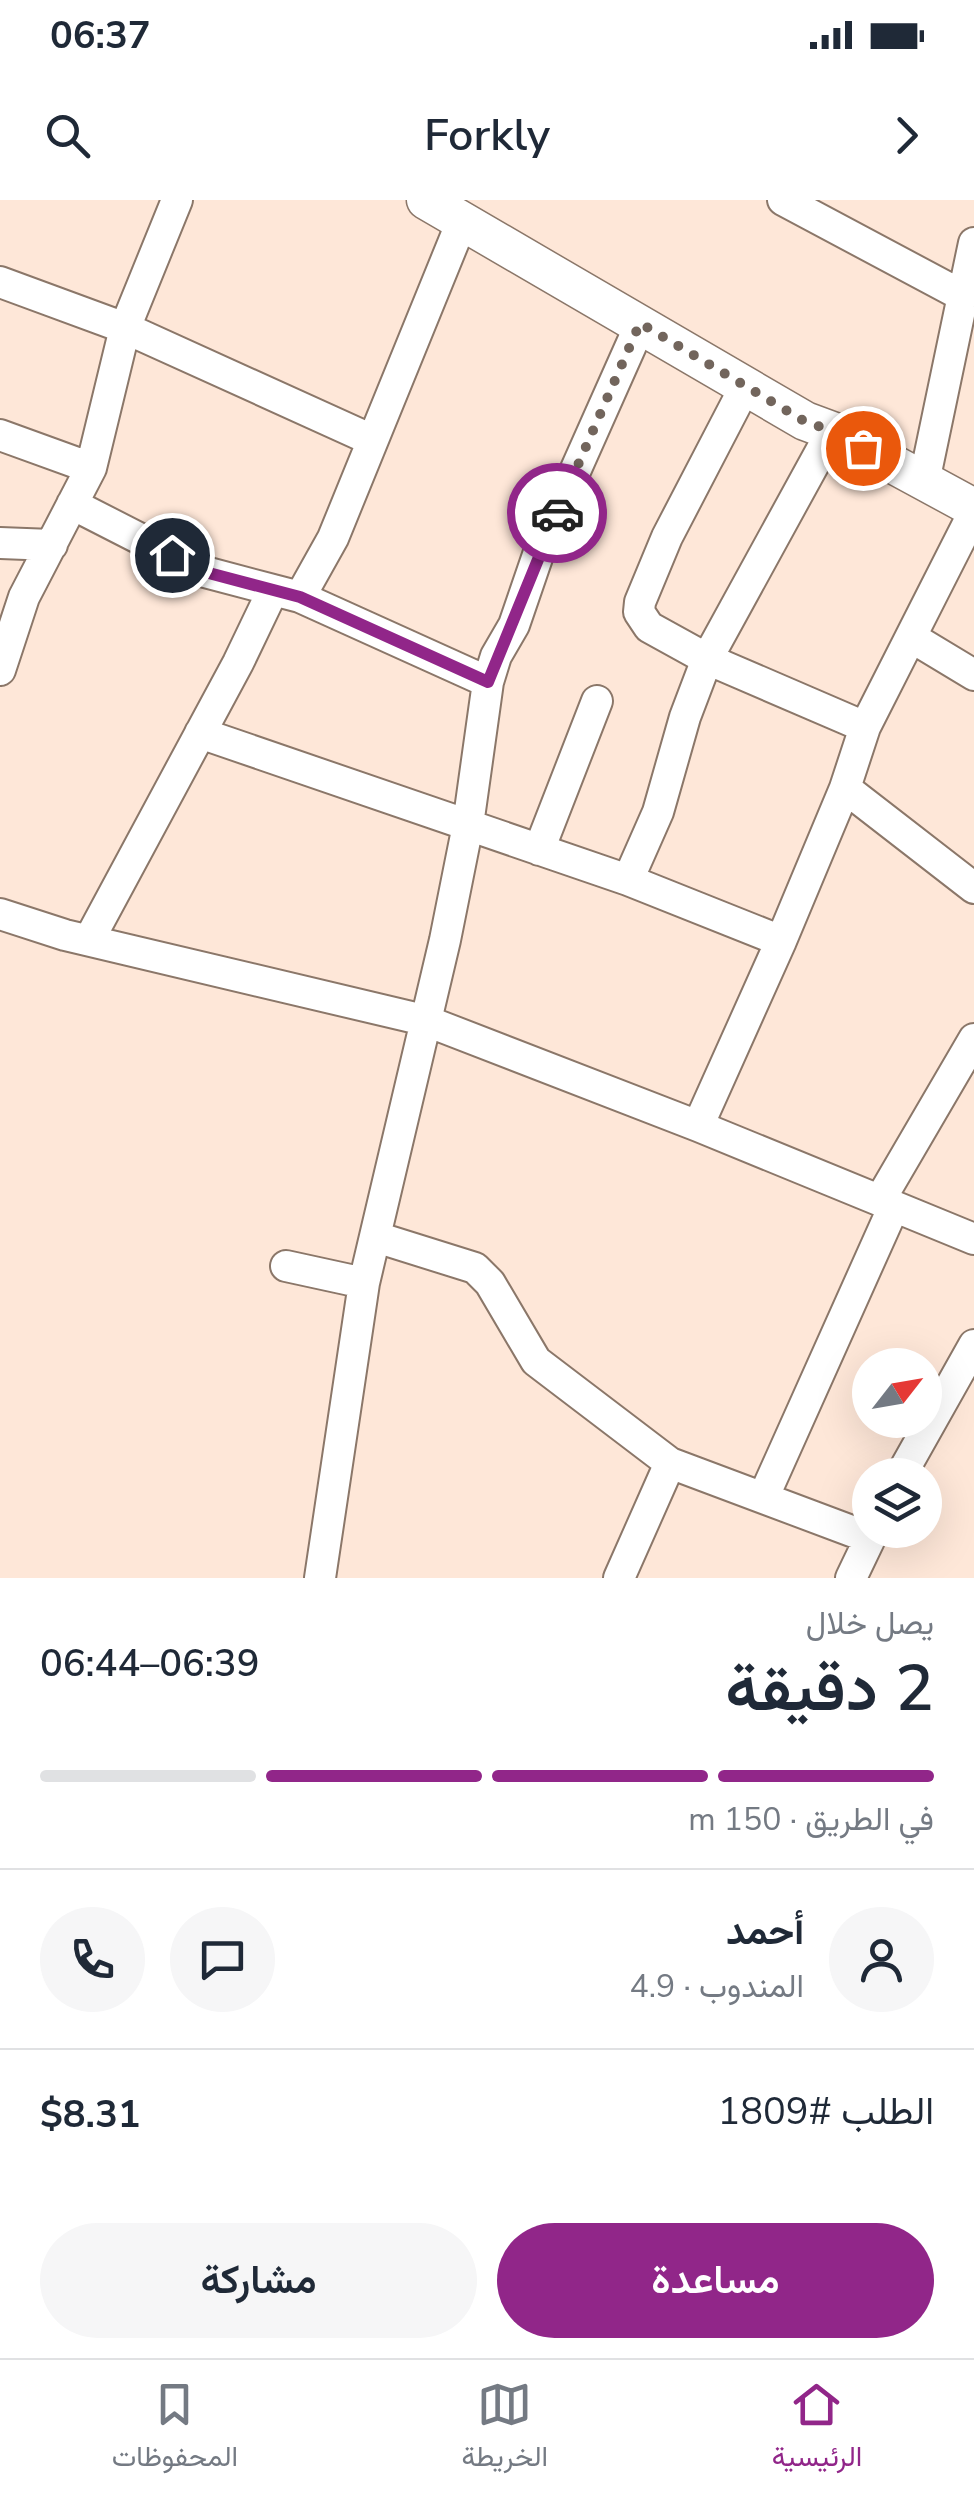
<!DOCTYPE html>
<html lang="ar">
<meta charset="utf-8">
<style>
body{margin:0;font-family:"Nunito Sans",Vazirmatn,sans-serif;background:#f6f6f7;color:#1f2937;direction:rtl;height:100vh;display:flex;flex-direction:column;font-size:38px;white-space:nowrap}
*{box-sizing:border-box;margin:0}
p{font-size:32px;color:#747a83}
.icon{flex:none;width:55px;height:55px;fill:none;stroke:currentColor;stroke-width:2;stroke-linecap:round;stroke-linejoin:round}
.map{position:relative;height:1378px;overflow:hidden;direction:ltr}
.details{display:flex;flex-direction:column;background:#fff;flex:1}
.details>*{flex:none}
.needle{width:65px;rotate:59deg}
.tools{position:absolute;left:852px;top:1148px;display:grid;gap:20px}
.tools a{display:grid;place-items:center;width:90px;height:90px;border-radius:50%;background:#fff;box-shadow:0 10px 40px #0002;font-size:50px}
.pin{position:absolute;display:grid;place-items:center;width:85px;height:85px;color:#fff;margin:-42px;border:5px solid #fff;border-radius:50%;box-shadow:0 2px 10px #0007}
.courier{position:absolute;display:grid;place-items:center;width:100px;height:100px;margin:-50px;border:8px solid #912689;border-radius:50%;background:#fff;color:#222;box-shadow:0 2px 12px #0007}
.headline em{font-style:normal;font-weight:600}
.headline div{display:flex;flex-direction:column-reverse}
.headline{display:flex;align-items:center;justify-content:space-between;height:170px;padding:0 40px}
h1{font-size:65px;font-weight:600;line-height:75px}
.bar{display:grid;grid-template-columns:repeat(4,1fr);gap:15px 10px;align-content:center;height:120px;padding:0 40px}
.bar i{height:12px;border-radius:8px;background:#e0e1e3}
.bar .selected{background:#912689}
.bar p{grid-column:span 4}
.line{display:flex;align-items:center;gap:25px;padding:0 40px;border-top:2px solid #e0e1e3}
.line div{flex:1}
.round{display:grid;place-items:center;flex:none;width:105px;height:105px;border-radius:52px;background:#f6f6f7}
.primary-button{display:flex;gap:20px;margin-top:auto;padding:20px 40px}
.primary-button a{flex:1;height:115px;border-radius:60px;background:#912689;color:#fff;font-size:40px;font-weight:600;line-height:115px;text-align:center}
.primary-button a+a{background:#f6f6f7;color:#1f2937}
.status{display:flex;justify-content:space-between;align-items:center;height:70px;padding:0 50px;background:#fff;direction:ltr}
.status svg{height:28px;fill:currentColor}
header{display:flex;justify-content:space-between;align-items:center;height:130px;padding:0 40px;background:#fff;font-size:45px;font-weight:600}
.menu{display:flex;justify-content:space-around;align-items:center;height:140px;border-top:2px solid #e0e1e3;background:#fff;font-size:28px;color:#747a83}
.menu a{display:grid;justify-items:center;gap:5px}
.menu .selected{color:#912689}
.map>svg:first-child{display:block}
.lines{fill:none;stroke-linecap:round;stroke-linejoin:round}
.minor-casing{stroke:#8b7769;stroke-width:34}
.major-casing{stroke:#8b7769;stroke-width:41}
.minor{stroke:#fff;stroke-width:30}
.major{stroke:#fff;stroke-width:38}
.done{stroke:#72655c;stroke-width:10;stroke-dasharray:0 18}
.route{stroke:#912689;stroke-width:12}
</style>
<div class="status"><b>06:37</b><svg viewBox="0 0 49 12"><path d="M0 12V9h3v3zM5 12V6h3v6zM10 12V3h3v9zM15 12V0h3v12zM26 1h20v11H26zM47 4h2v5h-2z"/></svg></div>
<header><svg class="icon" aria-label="forward" viewBox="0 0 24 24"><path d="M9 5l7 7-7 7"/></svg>Forkly<svg class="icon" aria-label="search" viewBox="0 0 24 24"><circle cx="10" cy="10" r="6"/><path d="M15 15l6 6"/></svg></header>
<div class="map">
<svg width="974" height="1378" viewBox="0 0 974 1378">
<rect width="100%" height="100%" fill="#fee7d8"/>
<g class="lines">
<g class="minor-casing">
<path id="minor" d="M 783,0 L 963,96
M 0,82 L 125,128 L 372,240
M 745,187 L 667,337 L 640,402 L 639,412 L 649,427 L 707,459 L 865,527
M 0,235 L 91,268 L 125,128 L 177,0
M 924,282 L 974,43
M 72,304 L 205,372 L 273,390
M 0,343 L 52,345
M 300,397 L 333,338 L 463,19
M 911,437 L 974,475
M 0,470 L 24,397 L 91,268
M 200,533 L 628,680 L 658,612 L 685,517 L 707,459 L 832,231
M 845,588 L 974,688
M 539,650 L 597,501
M 628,680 L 781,741
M 0,714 L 65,735 L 424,820 L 698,926 L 974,1039
M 89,740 L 238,463 L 273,390 L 300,397 L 488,482
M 698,926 L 781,741 L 845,588 L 865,527 L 974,312
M 880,1000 L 974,839
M 376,1037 L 475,1068 L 490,1083 L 536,1161 L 670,1263 L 870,1338
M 286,1066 L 364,1083
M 901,1275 L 974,1145
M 764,1296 L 894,1006
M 320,1378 L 364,1083 L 445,740 L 468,625 L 488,482 L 496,456 L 514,425 L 539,352 L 641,123
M 619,1378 L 670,1263
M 851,1378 L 874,1330"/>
</g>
<g class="major-casing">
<path id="major" d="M 426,0 L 805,221 L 832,231 L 974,308"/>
</g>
<use href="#minor" class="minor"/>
<use href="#major" class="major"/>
</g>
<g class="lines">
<path class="done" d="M 557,313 L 640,123 L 804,221 L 832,231 L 863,248"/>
<path class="route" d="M 172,355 L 205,372 L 300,397 L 488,482 L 557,313"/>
</g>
</svg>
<div class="tools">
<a><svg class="needle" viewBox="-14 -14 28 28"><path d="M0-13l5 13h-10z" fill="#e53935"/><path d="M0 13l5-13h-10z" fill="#747a83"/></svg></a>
<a><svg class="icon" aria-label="layers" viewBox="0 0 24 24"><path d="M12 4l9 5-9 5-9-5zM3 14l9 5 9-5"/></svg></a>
</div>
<div class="pin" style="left:863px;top:248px;background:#ea580c"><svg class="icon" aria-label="bag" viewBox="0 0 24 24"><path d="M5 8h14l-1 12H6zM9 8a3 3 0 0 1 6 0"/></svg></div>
<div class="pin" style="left:172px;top:355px;background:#1f2937"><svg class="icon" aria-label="home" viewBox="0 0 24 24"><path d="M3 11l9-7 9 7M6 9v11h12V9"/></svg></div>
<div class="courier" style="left:557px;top:313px"><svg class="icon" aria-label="car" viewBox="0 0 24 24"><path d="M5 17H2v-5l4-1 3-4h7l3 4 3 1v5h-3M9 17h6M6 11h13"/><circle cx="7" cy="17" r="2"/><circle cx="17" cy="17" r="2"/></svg></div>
</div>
<section class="details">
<div class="headline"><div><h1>2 دقيقة</h1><p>يصل خلال</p></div><em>06:39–06:44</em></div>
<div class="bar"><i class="selected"></i><i class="selected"></i><i class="selected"></i><i></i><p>في الطريق · 150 m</p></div>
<div class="line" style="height:180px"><a class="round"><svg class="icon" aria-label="person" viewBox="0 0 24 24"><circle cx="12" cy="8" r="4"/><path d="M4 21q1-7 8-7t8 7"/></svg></a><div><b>أحمد</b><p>المندوب · 4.9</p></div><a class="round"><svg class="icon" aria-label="chat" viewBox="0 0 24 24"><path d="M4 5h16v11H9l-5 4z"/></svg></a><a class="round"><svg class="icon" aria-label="phone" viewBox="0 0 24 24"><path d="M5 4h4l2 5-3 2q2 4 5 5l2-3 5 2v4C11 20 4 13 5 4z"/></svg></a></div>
<div class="line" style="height:130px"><div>الطلب #1809</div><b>$8.31</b></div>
<div class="primary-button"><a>مساعدة</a><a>مشاركة</a></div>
</section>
<nav class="menu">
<a class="selected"><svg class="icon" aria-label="home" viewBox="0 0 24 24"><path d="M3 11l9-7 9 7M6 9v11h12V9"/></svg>الرئيسية</a>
<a><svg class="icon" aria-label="map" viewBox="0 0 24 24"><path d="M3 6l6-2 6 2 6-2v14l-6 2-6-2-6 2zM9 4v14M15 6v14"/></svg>الخريطة</a>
<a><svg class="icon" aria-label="saved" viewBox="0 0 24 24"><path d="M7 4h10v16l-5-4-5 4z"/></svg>المحفوظات</a>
</nav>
